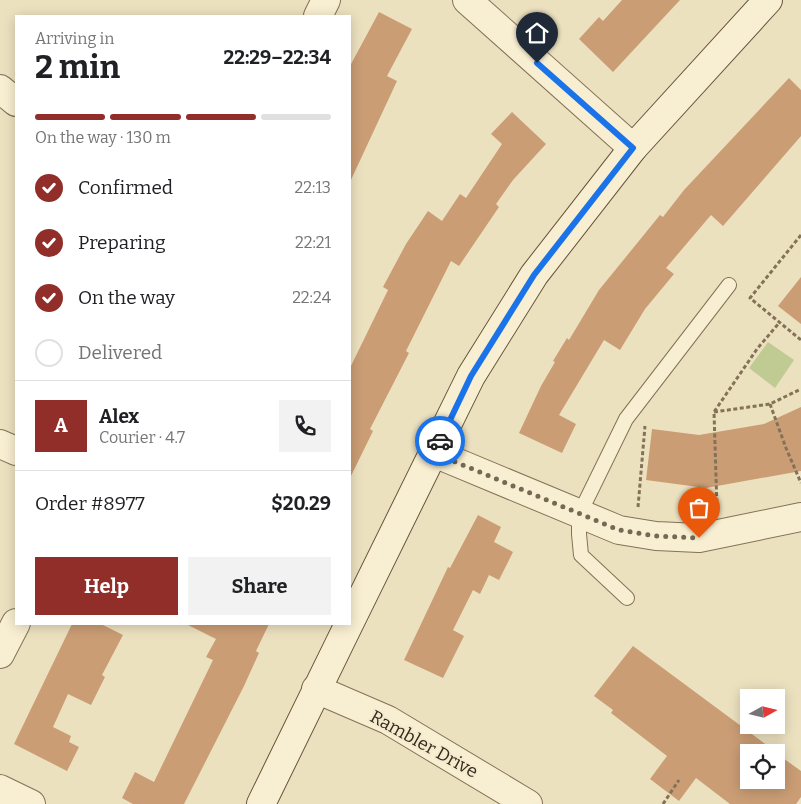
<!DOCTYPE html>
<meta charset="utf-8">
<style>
body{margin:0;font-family:Bitter,serif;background:#f2f2f2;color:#202124;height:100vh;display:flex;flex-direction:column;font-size:19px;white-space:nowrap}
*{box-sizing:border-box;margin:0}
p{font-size:16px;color:#757577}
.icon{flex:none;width:28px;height:28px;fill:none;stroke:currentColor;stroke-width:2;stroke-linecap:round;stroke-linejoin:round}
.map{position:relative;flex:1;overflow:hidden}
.panel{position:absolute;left:15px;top:15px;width:336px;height:610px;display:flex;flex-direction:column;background:#fff;border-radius:0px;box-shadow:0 2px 12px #0003}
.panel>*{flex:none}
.needle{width:32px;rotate:82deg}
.tools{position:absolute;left:740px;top:689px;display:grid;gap:10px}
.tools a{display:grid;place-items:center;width:45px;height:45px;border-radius:0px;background:#fff;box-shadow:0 2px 12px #0003;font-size:25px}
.pin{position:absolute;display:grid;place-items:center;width:42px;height:42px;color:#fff;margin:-51px -21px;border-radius:50% 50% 50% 0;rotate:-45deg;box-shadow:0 0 5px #0007}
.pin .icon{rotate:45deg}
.courier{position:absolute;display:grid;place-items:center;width:50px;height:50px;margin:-25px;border:4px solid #1a73e8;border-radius:50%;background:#fff;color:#222;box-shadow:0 1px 6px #0007}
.overview em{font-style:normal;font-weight:700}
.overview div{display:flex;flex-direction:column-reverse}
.overview{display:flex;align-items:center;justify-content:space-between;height:85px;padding:0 20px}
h1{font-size:32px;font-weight:700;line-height:38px}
.bar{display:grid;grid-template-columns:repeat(4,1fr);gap:8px 5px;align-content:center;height:60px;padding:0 20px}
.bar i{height:6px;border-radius:4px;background:#e0e0e0}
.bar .selected{background:#922e29}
.bar p{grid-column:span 4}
.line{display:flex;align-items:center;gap:12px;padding:0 20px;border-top:1px solid #e0e0e0}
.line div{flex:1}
.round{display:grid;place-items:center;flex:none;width:52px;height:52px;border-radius:0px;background:#f2f2f2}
ol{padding:0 20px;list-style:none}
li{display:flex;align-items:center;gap:15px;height:55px}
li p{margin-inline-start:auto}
li .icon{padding:5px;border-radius:50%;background:#922e29;color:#fff;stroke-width:4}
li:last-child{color:#757577}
li i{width:28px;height:28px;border:2px solid #e0e0e0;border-radius:50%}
.button{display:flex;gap:10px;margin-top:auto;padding:10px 20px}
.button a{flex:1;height:58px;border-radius:0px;background:#922e29;color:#fff;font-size:20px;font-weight:700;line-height:58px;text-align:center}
.button a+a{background:#f2f2f2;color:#202124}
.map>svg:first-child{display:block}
.green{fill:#c0ca93}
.building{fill:#ca9d75}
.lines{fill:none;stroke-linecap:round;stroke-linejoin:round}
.lane-casing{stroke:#847258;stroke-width:16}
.street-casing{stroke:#847258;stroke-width:30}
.secondary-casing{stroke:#66533b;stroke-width:30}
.path{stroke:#847258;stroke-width:3;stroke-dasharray:4 2.5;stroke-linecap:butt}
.lane{stroke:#f8eed1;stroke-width:14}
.street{stroke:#f8eed1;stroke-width:28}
.secondary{stroke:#f8eed1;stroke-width:28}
.done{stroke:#746955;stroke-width:5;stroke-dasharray:0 9}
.route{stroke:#1a73e8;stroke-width:6}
.labels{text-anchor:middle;stroke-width:4;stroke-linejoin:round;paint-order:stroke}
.street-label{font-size:18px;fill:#34291c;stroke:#f4ebce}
</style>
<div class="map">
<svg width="801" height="804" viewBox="0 0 801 804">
<rect width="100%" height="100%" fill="#ece1bf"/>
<path class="green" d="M 768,342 L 794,360 L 775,388 L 749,368 Z"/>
<path class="building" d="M 622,0 L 680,0 L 613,72 L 579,39 L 599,17 L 603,21 Z
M 379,12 L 412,29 L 387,76 L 397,81 L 350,182 L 350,66 Z
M 789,78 L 801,90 L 801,136 L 723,226 L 711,215 L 666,268 L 674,274 L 645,309 L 620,350 L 604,340 L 559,415 L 576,424 L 562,453 L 519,433 L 541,386 L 555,362 L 553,361 L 567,338 L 569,340 L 599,290 L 660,215 L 663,217 L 684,190 Z
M 512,112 L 546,144 L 513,180 L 496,204 L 499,207 L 459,266 L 451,261 L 406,351 L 409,353 L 370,429 L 373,431 L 350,478 L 350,368 L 388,290 L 383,287 L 406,244 L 428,211 L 442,221 L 460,194 L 466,198 L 502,144 L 491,134 Z
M 801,277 L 801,324 L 778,306 Z
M 801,407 L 801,471 L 706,488 L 646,480 L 652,429 L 699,435 L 764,424 Z
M 478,515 L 501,527 L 494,542 L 513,552 L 499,580 L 489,575 L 480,594 L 473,590 L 453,630 L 464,636 L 443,678 L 404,660 L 448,567 L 450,568 Z
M 72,624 L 101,624 L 123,635 L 102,675 L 105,677 L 91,705 L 68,694 L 53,727 L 71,736 L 69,742 L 79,747 L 67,771 L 14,744 Z
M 186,624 L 269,624 L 256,651 L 259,653 L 244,686 L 184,804 L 133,804 L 122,798 L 135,772 L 154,782 L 213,660 L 206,657 L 216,639 Z
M 633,646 L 776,752 L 749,752 L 749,780 L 776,780 L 776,753 L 801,771 L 801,797 L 796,804 L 730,804 L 696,778 L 679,801 L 650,779 L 667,756 L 611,713 L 613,710 L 594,696 Z"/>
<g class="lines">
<g class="lane-casing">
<path id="lane" d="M 627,598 L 581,555 L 579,534 L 579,515 L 626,419 L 729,285"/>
</g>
<g class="street-casing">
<path id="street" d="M 467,0 L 633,148
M 318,16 L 326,0
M 0,89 L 16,102
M 0,444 L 16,451
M 434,453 L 619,530 L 656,536 L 699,538 L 801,517
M 0,654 L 16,623
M 316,689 L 388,720 L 528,804
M 0,789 L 31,804"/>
</g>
<g class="secondary-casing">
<path id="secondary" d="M 350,622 L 471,376 L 534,275 L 633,148 L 768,0
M 261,804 L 349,624"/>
</g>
<path class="path" d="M 801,235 L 750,298 L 801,340
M 770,404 L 786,448 L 801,483
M 714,412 L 770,404 L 801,389
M 638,507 L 645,426
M 717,509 L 714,412 L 757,349 L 779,323
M 663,804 L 679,780"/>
<use href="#lane" class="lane"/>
<use href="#street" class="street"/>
<use href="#secondary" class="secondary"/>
</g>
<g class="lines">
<path class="done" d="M 440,441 L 434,453 L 619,530 L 656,536 L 699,538"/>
<path class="route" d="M 440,441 L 471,376 L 534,275 L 633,148 L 537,63"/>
</g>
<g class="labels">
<g class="street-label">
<text transform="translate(424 744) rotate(29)" y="6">Rambler Drive</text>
</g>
</g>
</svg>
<div class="tools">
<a><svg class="needle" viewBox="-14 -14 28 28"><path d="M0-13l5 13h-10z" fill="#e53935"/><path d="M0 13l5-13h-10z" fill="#757577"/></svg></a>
<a><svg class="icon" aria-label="locate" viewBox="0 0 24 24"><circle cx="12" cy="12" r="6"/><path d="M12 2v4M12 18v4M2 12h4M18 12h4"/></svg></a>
</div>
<div class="pin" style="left:699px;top:538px;background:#ea580c"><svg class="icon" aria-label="bag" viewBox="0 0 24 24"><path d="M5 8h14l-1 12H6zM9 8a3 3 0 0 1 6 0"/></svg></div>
<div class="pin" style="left:537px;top:63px;background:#1f2937"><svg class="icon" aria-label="home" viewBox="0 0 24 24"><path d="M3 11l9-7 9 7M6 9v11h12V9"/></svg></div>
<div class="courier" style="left:440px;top:441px"><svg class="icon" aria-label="car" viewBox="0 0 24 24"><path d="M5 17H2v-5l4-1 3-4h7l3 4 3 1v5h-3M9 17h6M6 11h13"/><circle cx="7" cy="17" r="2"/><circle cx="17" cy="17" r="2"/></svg></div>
<section class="panel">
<div class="overview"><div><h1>2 min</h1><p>Arriving in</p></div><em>22:29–22:34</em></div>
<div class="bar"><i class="selected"></i><i class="selected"></i><i class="selected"></i><i></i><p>On the way · 130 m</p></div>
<ol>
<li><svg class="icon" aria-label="check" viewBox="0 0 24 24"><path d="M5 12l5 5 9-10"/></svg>Confirmed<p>22:13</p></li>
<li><svg class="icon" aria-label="check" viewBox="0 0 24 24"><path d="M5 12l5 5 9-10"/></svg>Preparing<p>22:21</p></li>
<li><svg class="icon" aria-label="check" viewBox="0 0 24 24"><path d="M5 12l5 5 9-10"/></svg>On the way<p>22:24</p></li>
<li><i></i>Delivered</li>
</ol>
<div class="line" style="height:90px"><b class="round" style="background:#922e29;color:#fff">A</b><div><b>Alex</b><p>Courier · 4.7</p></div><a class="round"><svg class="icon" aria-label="phone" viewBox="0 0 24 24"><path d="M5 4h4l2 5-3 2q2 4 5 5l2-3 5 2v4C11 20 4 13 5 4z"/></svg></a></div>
<div class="line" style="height:65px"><div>Order #8977</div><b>$20.29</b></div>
<div class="button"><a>Help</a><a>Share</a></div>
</section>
</div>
